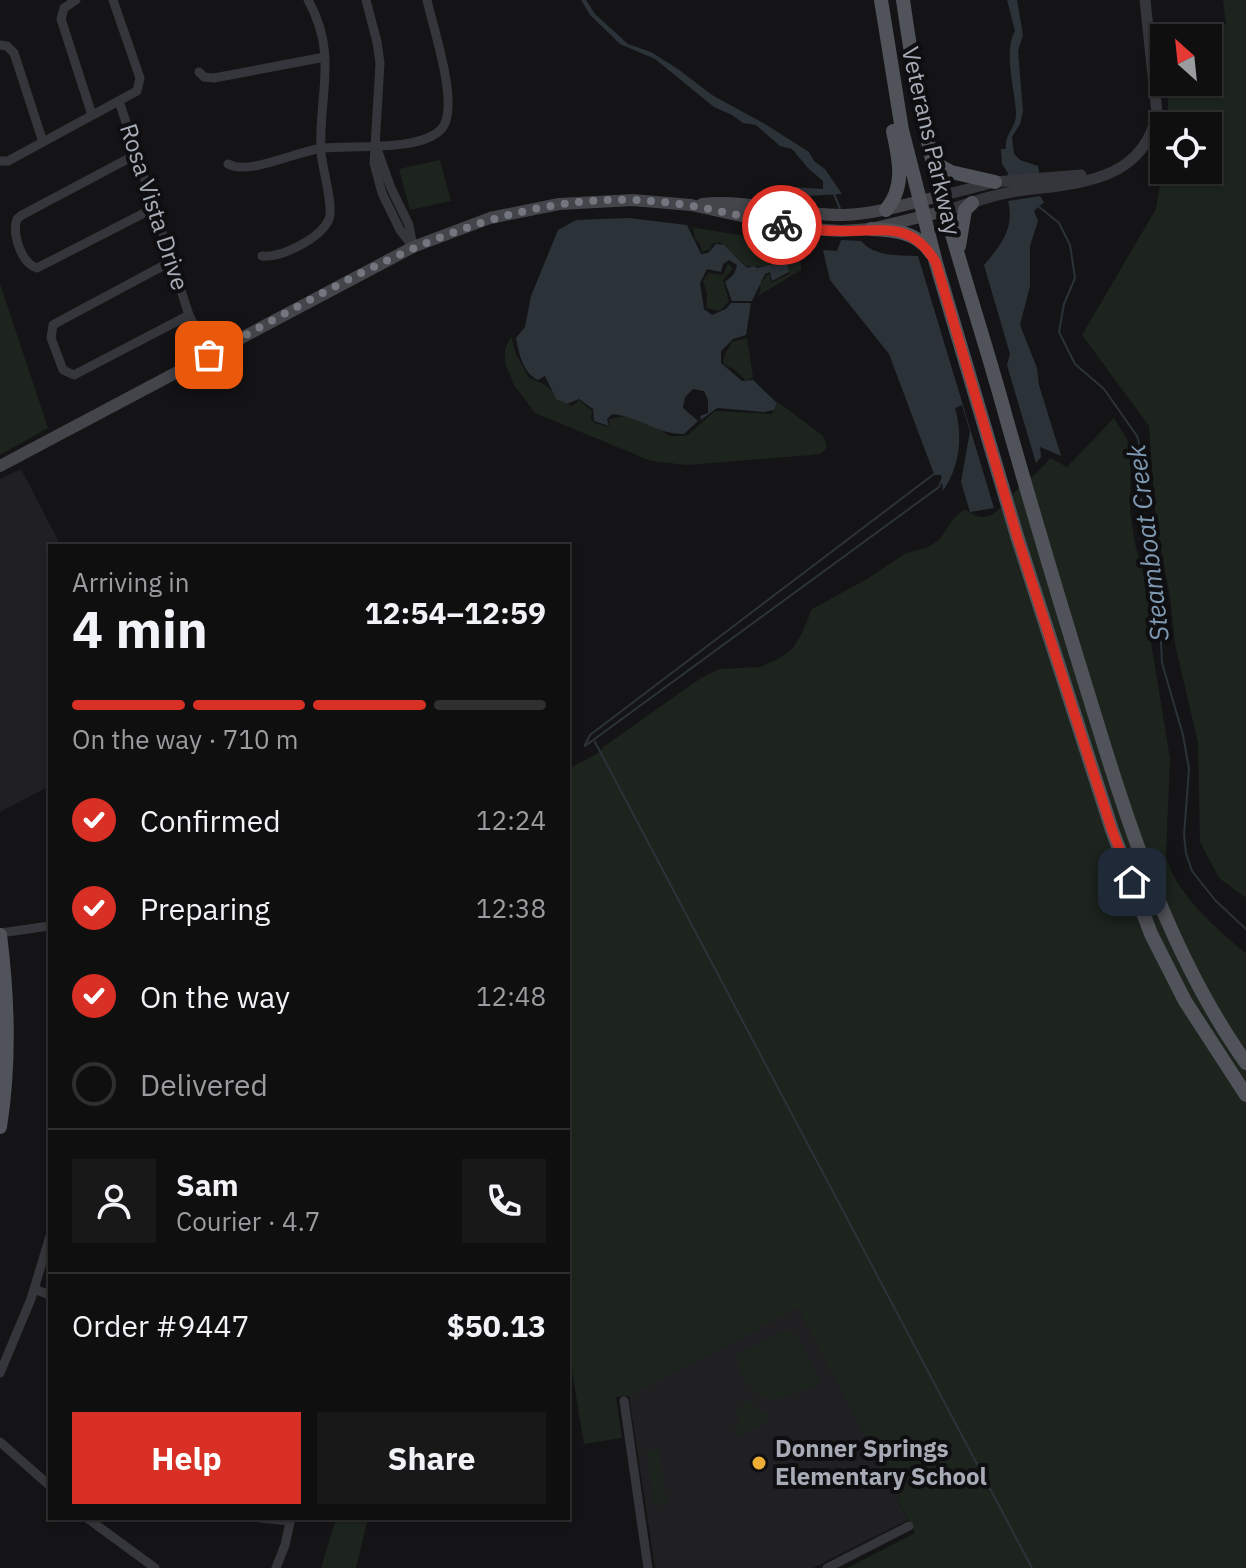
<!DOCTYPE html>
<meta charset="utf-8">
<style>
body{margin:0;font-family:"IBM Plex Sans",sans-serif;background:#181819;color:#f1f3f6;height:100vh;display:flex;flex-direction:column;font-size:30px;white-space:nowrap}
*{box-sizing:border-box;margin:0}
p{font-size:26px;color:#9b9c9f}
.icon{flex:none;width:44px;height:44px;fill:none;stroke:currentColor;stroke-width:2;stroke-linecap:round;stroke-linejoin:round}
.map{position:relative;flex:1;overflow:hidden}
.details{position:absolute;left:48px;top:544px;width:522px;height:976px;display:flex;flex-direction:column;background:#0f0f10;border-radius:0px;box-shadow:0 2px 6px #0004,0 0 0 2px #2f2f30}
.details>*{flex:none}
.needle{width:52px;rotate:333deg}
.tools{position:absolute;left:1150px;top:24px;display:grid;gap:16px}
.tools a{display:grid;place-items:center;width:72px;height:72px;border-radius:0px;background:#0f0f10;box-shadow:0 2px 6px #0004,0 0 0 2px #2f2f30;font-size:40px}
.pin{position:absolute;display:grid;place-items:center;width:68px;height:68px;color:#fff;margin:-34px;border-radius:16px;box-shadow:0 4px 12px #0006}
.courier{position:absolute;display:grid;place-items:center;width:80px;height:80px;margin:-40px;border:6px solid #d93025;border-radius:50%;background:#fff;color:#222;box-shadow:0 2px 10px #0007}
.headline em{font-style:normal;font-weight:800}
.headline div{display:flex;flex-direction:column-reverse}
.headline{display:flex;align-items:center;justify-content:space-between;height:136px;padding:0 24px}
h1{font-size:52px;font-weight:800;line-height:60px}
.bar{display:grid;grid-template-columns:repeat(4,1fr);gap:12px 8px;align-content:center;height:96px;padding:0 24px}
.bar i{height:10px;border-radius:6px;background:#2f2f30}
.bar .on{background:#d93025}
.bar p{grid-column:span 4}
.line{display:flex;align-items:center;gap:20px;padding:0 24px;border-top:2px solid #2f2f30}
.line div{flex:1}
.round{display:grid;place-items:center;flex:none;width:84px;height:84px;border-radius:0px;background:#181819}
ol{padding:0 24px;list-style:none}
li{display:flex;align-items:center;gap:24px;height:88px}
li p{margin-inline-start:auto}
li .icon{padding:8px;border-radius:50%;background:#d93025;color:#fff;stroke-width:4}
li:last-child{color:#9b9c9f}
li i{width:44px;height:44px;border:4px solid #2f2f30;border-radius:50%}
.cta{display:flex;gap:16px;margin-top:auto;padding:16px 24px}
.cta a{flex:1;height:92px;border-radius:0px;background:#d93025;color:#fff;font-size:32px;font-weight:800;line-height:92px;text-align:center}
.cta a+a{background:#181819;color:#f1f3f6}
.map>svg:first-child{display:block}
.built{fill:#202023}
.green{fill:#1c241d}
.water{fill:#2b3339}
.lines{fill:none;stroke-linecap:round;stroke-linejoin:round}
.stream{stroke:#2b3339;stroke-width:2}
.minor{stroke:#35363b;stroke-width:9}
.tertiary{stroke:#35363b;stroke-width:11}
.secondary{stroke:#43454b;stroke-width:12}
.primary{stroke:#51535a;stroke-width:14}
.done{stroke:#73767e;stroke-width:8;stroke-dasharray:0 14.4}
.route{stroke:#d93025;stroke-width:10}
.poi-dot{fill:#eead34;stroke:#0f0f11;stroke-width:3}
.labels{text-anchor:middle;stroke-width:8;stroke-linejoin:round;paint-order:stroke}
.street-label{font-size:24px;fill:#a6abb6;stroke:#0f0f11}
.poi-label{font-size:24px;font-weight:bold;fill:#a6abb6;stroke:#0f0f11;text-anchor:start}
.water-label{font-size:26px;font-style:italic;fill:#7e99b1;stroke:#0f0f11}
</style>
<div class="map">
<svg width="1246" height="1568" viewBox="0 0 1246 1568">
<rect width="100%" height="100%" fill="#141416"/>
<path class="built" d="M 21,469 L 61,546 L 50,546 L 50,786 L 0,812 L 0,479 Z
M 798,1307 L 908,1520 L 813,1568 L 655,1568 L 629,1396 Z"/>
<path class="green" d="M 1223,0 L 1246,0 L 1246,898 L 1219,878 L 1200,842 L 1198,743 L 1175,644 L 1170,597 L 1156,525 L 1149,426 L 1082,335 L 1156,209 L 1164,161 L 1164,170 L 1208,170 L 1208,126 L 1167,126 L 1169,82 L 1208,82 L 1208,38 L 1192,38 L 1226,24 Z
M 440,160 L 451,201 L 410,210 L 399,169 Z
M 690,227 L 788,243 L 794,256 L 801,263 L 801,270 L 758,296 L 761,288 L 759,285 L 769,273 L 771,283 L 789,274 L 789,256 L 777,250 L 774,262 L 765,266 L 746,266 L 720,242 L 712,244 L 710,249 L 702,252 L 700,244 L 695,239 L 693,228 Z
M 728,263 L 733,269 L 723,280 L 729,301 L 720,311 L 706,308 L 707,294 L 703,281 L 708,273 L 723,275 Z
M 0,284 L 48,428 L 0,455 Z
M 511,336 L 516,354 L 529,378 C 534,380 539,381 543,384 C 556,390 551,400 572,406 L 579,400 L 592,411 L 591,419 L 594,423 L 610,427 L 609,419 L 626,416 L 661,430 L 669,436 L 682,436 L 688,435 L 715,411 L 772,414 L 778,402 L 823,436 L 827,447 L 822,453 L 812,455 L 687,465 L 651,461 L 535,413 L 514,385 L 505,363 L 505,350 Z
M 747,338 L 753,377 L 746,381 L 734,369 L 724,365 C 722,354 728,351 732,342 Z
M 1114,418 L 1129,443 L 1131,455 L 1130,511 L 1135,544 L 1148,591 L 1150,636 L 1170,759 L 1166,855 C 1172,890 1218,931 1246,953 L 1246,1568 L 847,1568 L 915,1533 L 798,1308 L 630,1396 L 616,1397 L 622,1438 L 584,1444 L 568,1347 L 568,769 L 600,752 L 603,747 L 701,678 L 719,669 L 760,667 L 780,658 L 793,648 L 802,633 L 812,609 L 867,579 L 906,553 L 926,548 L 939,540 L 954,518 L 965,509 C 992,532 1005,499 1022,485 C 1032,477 1041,469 1050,458 L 1067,467 Z
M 787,1330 L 797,1335 L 820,1382 C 778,1404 751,1412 736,1356 Z
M 750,1400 L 757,1411 L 769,1413 L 769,1421 L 739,1437 L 733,1426 L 741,1421 L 735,1410 Z
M 659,1449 L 667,1504 L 655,1506 L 646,1451 Z
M 336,1518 L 368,1518 L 356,1568 L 321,1568 Z"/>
<path class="water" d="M 581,0 L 586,0 L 595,14 L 628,44 L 651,52 L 678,69 L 712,95 L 765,124 L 809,152 L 814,161 L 825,169 L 842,194 L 806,196 L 776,194 L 778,186 L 823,189 L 823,181 L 808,168 L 792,149 L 780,146 L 756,125 L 743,123 L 732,115 L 714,107 L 655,59 L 620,44 L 590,15 Z
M 1007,0 L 1017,0 L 1023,35 L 1018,51 L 1023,111 L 1020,124 L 1012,137 L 1014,154 L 1020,160 L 1038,166 L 1040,179 L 1005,184 L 1008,173 L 1002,164 L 1001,149 L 1006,149 C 1004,134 1017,127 1016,113 C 1015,90 1003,52 1015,31 Z
M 1040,196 L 1044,202 L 1034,211 L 1038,221 L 1030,246 L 1030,286 L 1020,325 L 1037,368 L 1039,385 L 1061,456 L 1040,447 L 1041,457 L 1036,463 L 1007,365 L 1010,354 L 984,265 C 1001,245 1015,228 1008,201 Z
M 629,218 L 687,225 L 701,254 L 708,253 L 716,244 L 724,245 L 747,268 L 754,266 L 757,268 L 776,263 L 778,252 L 787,256 L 789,272 L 772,281 L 770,272 L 765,274 L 752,301 L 732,301 L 725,282 L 734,274 L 737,265 L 729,260 L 723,264 L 721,272 L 707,269 L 700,283 L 704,309 L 712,315 L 726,309 L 731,303 L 751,303 L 746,335 L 733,339 L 721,351 L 721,363 L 742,381 L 753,380 L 777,403 L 774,410 L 764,412 L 717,408 L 701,420 L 700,416 L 708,413 L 708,400 L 704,391 L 693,389 L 685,397 L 683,408 L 698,421 L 684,434 C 659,435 638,416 612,414 L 607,419 L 609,426 L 594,421 L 593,409 L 579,399 L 567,404 L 556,399 L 545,376 L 538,380 C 523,373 519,354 516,338 L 525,327 L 531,296 L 558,230 L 576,220 Z
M 841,240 L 861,241 C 875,257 898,255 918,256 L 994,508 L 970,512 L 961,482 L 970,431 L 962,405 L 955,408 C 963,436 960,466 943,491 L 941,474 L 934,474 L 889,354 L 830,280 L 823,250 L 837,251 Z"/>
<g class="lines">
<path class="stream" d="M 834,194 L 841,211
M 1038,206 L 1059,223 L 1070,245 L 1075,278 L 1064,304 L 1059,332 L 1075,364 L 1104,389 L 1137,436 L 1142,453 L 1141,519 L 1158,584 L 1162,663 L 1183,735 L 1189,769 L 1184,835 L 1186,853 L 1192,871 L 1215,900 L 1246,929
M 595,742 L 1032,1568
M 585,745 L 590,735 L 934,474 L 941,474
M 585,746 L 939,487 L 943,477"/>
<path class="minor" d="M 76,0 L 64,8 L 61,19 L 92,115
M 366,0 L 377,42 L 380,63 L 374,163 L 382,193 L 400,230 L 413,247
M 0,45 L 7,46 L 14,53 L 43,142
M 199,72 L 204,77 L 214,78 L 325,57
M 119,101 L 189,315 L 209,355
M 376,146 L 391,188 L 409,225 L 413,247
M 137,154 L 22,215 L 17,219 C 12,234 21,263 37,268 L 154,208
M 0,161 L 8,161 L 137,91 L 140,78 L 113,0
M 228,164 C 249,176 299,150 324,148 C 353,145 425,152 443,127 C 459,103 433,28 427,0
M 262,256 C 282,258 321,238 329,219 C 334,206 322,168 321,152 C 318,96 339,55 308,0
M 172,261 L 60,321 L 53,325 L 51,338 L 63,370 L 74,375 L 189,315
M 0,933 L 50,926
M 34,1289 L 50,1295
M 0,1373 L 31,1299 L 50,1236
M 624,1401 L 648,1568
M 0,1442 L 50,1486
M 87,1518 L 155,1568
M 260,1518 L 290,1521
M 276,1568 L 285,1545 L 291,1518
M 827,1568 L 909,1526"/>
<path class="tertiary" d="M 941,196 L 995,182 L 1081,175
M 945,211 C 967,204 989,196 1011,192 C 1070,183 1143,186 1157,113 L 1145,0"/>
<path class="secondary" d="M 702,204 C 750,199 796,216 844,215 C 878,214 909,203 941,196
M 0,466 L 413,247 L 490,218 L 559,204 L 633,200 L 691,205 L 797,228 L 841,231 L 871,229 L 945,211"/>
<path class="primary" d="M 881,0 L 902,130 L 936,263 L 1017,536 L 1112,830 L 1151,934 L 1185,1001 L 1246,1095
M 903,0 C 913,71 926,144 946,213 C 965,282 988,351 1007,421 C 1033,512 1060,603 1088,693 C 1127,821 1168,953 1246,1063
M 934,163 L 951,172 L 995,182
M 886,210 C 906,186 899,159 893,131
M 871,229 C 894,230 918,232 931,253
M 959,246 L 965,210 L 972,203
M 0,935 C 8,998 10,1064 0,1127"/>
</g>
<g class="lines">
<path class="done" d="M 209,355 C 342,284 475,196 632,200 C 683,201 732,214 782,225"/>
<path class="route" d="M 782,225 C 803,229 823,231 844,231 C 885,231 913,222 936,263 L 1017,536 L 1112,830 L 1132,882"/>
</g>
<circle class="poi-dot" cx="759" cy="1463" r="8"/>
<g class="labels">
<g class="street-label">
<text transform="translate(931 141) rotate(77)" y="8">Veterans Parkway</text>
<text transform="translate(154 207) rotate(72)" y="8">Rosa Vista Drive</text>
</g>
<g class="poi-label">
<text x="775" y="1457">Donner Springs<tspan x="775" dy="28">Elementary School</tspan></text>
</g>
<g class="water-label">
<text transform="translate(1148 543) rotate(-97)" y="9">Steamboat Creek</text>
</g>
</g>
</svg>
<div class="tools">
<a><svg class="needle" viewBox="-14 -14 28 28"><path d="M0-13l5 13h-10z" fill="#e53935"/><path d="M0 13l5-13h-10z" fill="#9b9c9f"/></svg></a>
<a><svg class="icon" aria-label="locate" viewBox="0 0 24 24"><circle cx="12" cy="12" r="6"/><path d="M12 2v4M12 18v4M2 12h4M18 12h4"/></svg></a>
</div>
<div class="pin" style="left:209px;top:355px;background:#ea580c"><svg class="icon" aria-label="bag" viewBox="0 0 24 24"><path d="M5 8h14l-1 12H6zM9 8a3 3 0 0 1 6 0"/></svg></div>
<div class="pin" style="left:1132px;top:882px;background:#1f2937"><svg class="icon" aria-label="home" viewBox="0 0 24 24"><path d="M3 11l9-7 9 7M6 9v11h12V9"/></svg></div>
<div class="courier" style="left:782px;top:225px"><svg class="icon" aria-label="bike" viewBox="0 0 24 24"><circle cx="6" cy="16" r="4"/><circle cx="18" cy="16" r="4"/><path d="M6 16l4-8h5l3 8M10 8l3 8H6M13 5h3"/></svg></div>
<section class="details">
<div class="headline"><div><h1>4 min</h1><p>Arriving in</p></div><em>12:54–12:59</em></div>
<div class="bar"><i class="on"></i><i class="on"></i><i class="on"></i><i></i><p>On the way · 710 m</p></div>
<ol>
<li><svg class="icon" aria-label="check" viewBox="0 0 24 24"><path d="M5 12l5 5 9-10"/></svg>Confirmed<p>12:24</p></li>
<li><svg class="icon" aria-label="check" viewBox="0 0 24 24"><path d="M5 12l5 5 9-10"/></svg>Preparing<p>12:38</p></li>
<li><svg class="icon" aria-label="check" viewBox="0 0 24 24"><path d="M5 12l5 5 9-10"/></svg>On the way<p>12:48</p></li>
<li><i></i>Delivered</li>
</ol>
<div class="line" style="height:144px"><a class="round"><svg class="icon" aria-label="person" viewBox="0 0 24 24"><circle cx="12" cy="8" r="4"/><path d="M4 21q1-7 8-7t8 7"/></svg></a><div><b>Sam</b><p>Courier · 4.7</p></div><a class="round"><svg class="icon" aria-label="phone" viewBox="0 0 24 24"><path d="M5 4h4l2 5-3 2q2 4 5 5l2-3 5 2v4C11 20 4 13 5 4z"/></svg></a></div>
<div class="line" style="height:104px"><div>Order #9447</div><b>$50.13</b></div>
<div class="cta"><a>Help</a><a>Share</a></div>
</section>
</div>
